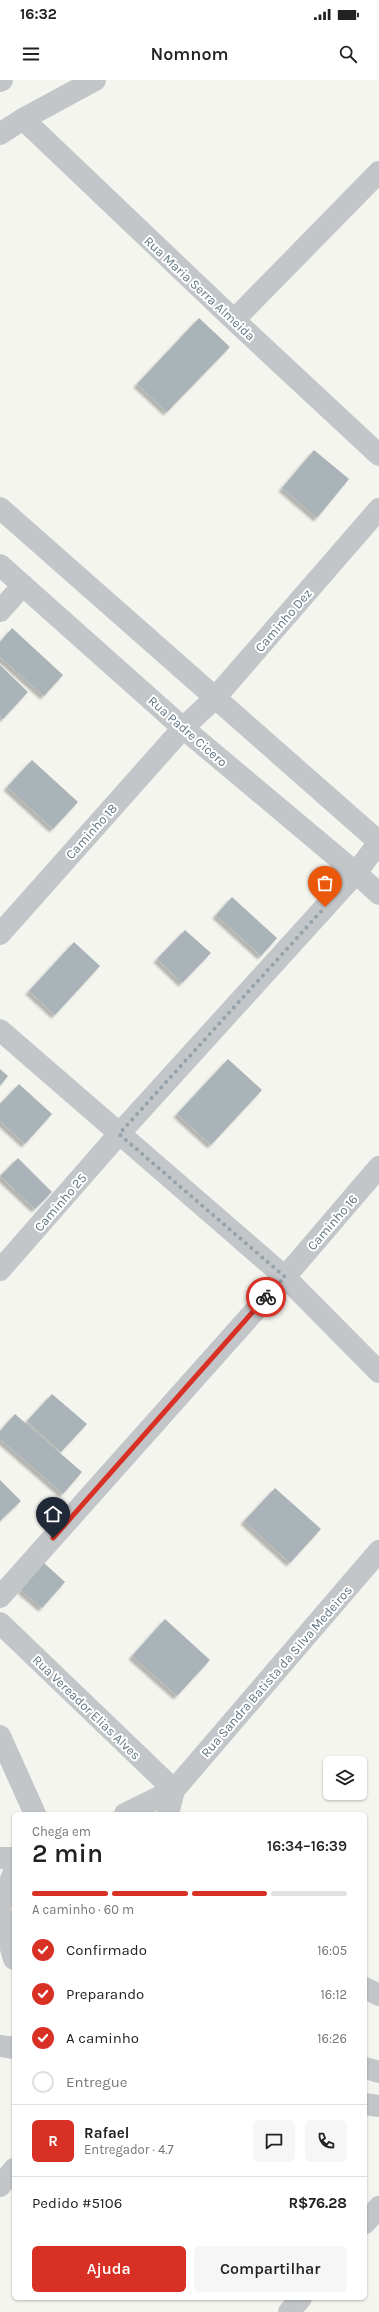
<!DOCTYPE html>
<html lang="pt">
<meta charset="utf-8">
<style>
body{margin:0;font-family:Karla,sans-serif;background:#f6f6f6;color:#222;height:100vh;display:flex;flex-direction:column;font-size:15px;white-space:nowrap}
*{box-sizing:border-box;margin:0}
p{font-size:13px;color:#767676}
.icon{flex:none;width:22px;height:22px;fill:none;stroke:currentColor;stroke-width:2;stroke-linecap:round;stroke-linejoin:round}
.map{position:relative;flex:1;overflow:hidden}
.side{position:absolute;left:12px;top:1732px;width:355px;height:488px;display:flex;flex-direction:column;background:#fff;border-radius:6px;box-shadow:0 1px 3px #0004}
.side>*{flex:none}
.tools{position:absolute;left:323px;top:1676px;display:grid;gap:8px}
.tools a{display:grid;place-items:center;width:44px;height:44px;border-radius:6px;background:#fff;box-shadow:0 1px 3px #0004;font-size:20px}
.pin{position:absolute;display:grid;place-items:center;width:34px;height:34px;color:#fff;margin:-41px -17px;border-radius:50% 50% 50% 0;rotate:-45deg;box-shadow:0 0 4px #0007}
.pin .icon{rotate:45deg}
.courier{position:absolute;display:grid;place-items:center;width:40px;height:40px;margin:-20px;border:3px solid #d93025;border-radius:50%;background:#fff;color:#222;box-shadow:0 1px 5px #0007}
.overview em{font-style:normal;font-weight:600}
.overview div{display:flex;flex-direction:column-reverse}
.overview{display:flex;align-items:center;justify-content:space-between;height:68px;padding:0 20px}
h1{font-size:26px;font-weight:600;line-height:30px}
.bar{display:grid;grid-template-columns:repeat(4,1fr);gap:6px 4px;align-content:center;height:48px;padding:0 20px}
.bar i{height:5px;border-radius:3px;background:#e0e0e0}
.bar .selected{background:#d93025}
.bar p{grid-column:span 4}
.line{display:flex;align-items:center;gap:10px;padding:0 20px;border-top:1px solid #e0e0e0}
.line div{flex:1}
.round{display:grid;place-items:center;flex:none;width:42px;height:42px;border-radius:6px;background:#f6f6f6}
ol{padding:0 20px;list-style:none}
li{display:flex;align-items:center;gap:12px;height:44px}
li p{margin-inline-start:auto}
li .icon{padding:4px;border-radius:50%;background:#d93025;color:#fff;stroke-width:4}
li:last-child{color:#767676}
li i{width:22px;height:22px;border:2px solid #e0e0e0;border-radius:50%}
.primary-button{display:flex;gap:8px;margin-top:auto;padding:8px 20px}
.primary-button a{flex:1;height:46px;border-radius:6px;background:#d93025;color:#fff;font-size:16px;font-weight:600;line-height:46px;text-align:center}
.primary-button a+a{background:#f6f6f6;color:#222}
.status{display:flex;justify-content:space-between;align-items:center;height:28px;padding:0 20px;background:#fff;direction:ltr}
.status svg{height:11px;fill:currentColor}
header{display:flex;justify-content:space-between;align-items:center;height:52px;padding:0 20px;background:#fff;font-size:18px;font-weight:600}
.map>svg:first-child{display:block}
.building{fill:#aab3b7;filter:url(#shadow)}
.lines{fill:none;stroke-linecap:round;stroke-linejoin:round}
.minor{stroke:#c2c6c9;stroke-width:22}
.done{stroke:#95a2a9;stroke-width:4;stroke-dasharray:0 7.2}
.route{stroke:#d93025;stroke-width:5}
.labels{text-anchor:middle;stroke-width:4;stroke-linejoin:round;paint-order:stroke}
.street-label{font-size:13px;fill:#627683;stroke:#fff}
</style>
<div class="status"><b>16:32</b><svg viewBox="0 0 49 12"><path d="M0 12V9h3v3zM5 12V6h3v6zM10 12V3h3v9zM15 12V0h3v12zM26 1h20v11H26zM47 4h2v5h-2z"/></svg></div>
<header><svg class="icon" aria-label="menu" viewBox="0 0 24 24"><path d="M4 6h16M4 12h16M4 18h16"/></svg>Nomnom<svg class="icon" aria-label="search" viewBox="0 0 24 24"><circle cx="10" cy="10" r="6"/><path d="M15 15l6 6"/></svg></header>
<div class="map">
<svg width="379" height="2232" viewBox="0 0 379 2232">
<defs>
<filter id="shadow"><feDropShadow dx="-3.5" dy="3.5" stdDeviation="1" flood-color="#0004"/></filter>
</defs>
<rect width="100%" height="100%" fill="#f5f5f0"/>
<path class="building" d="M 199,238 L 230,267 L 167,332 L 137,304 Z
M 314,370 L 349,399 L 317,438 L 282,408 Z
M 12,548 L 63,595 L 44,616 L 0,577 L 0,562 Z
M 0,585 L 28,612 L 3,639 L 0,636 Z
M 32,680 L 78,722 L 53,749 L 7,707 Z
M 232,817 L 277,858 L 261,876 L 216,835 Z
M 185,850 L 211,873 L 182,903 L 157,879 Z
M 74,862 L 100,886 L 55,935 L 29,911 Z
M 228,979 L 262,1010 L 211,1065 L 177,1034 Z
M 0,989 L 8,996 L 0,1006 Z
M 19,1004 L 52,1034 L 25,1064 L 0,1041 L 0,1024 Z
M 18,1078 L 52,1112 L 35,1129 L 0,1096 Z
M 52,1314 L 87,1344 L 61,1372 L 27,1341 Z
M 15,1334 L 82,1392 L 63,1414 L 0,1359 L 0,1351 Z
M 0,1400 L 21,1421 L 0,1441 Z
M 275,1408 L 321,1449 L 290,1483 L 244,1441 Z
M 44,1483 L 65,1502 L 42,1528 L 21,1510 Z
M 165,1539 L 210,1580 L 177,1616 L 132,1576 Z"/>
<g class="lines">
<path class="minor" d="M 0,1 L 2,0
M 23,39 L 234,240 L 379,375
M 0,54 L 23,39 L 95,0
M 234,240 L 379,92
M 0,428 L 379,762
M 0,485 L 183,648 L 356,793 L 379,814
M 0,531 L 23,505
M 0,854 L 183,648 L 215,618 L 379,429
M 0,950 L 285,1197 L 379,1292
M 0,1190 L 119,1054 L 356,793 L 379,762
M 0,1517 L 285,1197 L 379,1087
M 0,1543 L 174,1710
M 0,1656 L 35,1734
M 125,1734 L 174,1710 L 379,1471
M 168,1734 L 174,1710
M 0,1778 L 14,1778
M 0,1827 L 14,1792
M 0,1830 L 14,1879
M 365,1908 L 379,1915
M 0,1966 L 14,1968
M 365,1988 L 379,1992
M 365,2024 L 379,2026
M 0,2106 L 14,2089
M 365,2143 L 379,2127
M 289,2232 L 301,2218"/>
</g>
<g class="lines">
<path class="done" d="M 266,1217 L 285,1197 L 119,1054 L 325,827"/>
<path class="route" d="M 53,1458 L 266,1217"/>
</g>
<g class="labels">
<g class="street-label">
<text transform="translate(200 208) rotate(43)" y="5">Rua Maria Serra Almeida</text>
<text transform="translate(283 540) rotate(-49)" y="5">Caminho Dez</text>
<text transform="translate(188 651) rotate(41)" y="5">Rua Padre Cicero</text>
<text transform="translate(91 751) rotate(-48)" y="5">Caminho 18</text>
<text transform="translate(60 1122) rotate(-49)" y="5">Caminho 25</text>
<text transform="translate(332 1142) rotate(-49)" y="5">Caminho 16</text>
<text transform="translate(276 1591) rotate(-49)" y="5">Rua Sandra Batista da Silva Medeiros</text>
<text transform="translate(87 1627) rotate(44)" y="5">Rua Vereador Elias Alves</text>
</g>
</g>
</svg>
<div class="tools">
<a><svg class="icon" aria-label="layers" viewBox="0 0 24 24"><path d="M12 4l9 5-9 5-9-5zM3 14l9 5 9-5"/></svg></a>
</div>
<div class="pin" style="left:325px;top:827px;background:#ea580c"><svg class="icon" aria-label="bag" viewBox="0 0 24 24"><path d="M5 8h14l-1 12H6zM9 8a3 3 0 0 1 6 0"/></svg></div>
<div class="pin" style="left:53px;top:1458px;background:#1f2937"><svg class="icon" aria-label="home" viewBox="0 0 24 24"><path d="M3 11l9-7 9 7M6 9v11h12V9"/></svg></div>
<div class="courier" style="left:266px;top:1217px"><svg class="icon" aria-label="bike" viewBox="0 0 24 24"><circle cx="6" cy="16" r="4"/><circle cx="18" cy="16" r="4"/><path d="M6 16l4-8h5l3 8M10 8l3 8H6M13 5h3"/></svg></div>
<section class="side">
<div class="overview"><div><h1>2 min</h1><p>Chega em</p></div><em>16:34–16:39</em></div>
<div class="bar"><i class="selected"></i><i class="selected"></i><i class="selected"></i><i></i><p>A caminho · 60 m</p></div>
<ol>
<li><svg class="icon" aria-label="check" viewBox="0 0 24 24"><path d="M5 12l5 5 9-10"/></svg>Confirmado<p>16:05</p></li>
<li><svg class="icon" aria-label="check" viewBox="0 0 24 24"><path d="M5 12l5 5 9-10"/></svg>Preparando<p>16:12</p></li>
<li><svg class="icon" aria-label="check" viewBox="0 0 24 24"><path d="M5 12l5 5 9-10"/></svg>A caminho<p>16:26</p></li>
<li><i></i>Entregue</li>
</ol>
<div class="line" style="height:72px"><b class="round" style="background:#d93025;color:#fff">R</b><div><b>Rafael</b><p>Entregador · 4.7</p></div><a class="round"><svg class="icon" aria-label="chat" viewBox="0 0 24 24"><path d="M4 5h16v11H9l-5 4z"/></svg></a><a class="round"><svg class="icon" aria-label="phone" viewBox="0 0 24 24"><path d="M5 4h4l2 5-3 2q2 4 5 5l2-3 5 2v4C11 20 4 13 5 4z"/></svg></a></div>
<div class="line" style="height:52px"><div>Pedido #5106</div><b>R$76.28</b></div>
<div class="primary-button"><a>Ajuda</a><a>Compartilhar</a></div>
</section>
</div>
